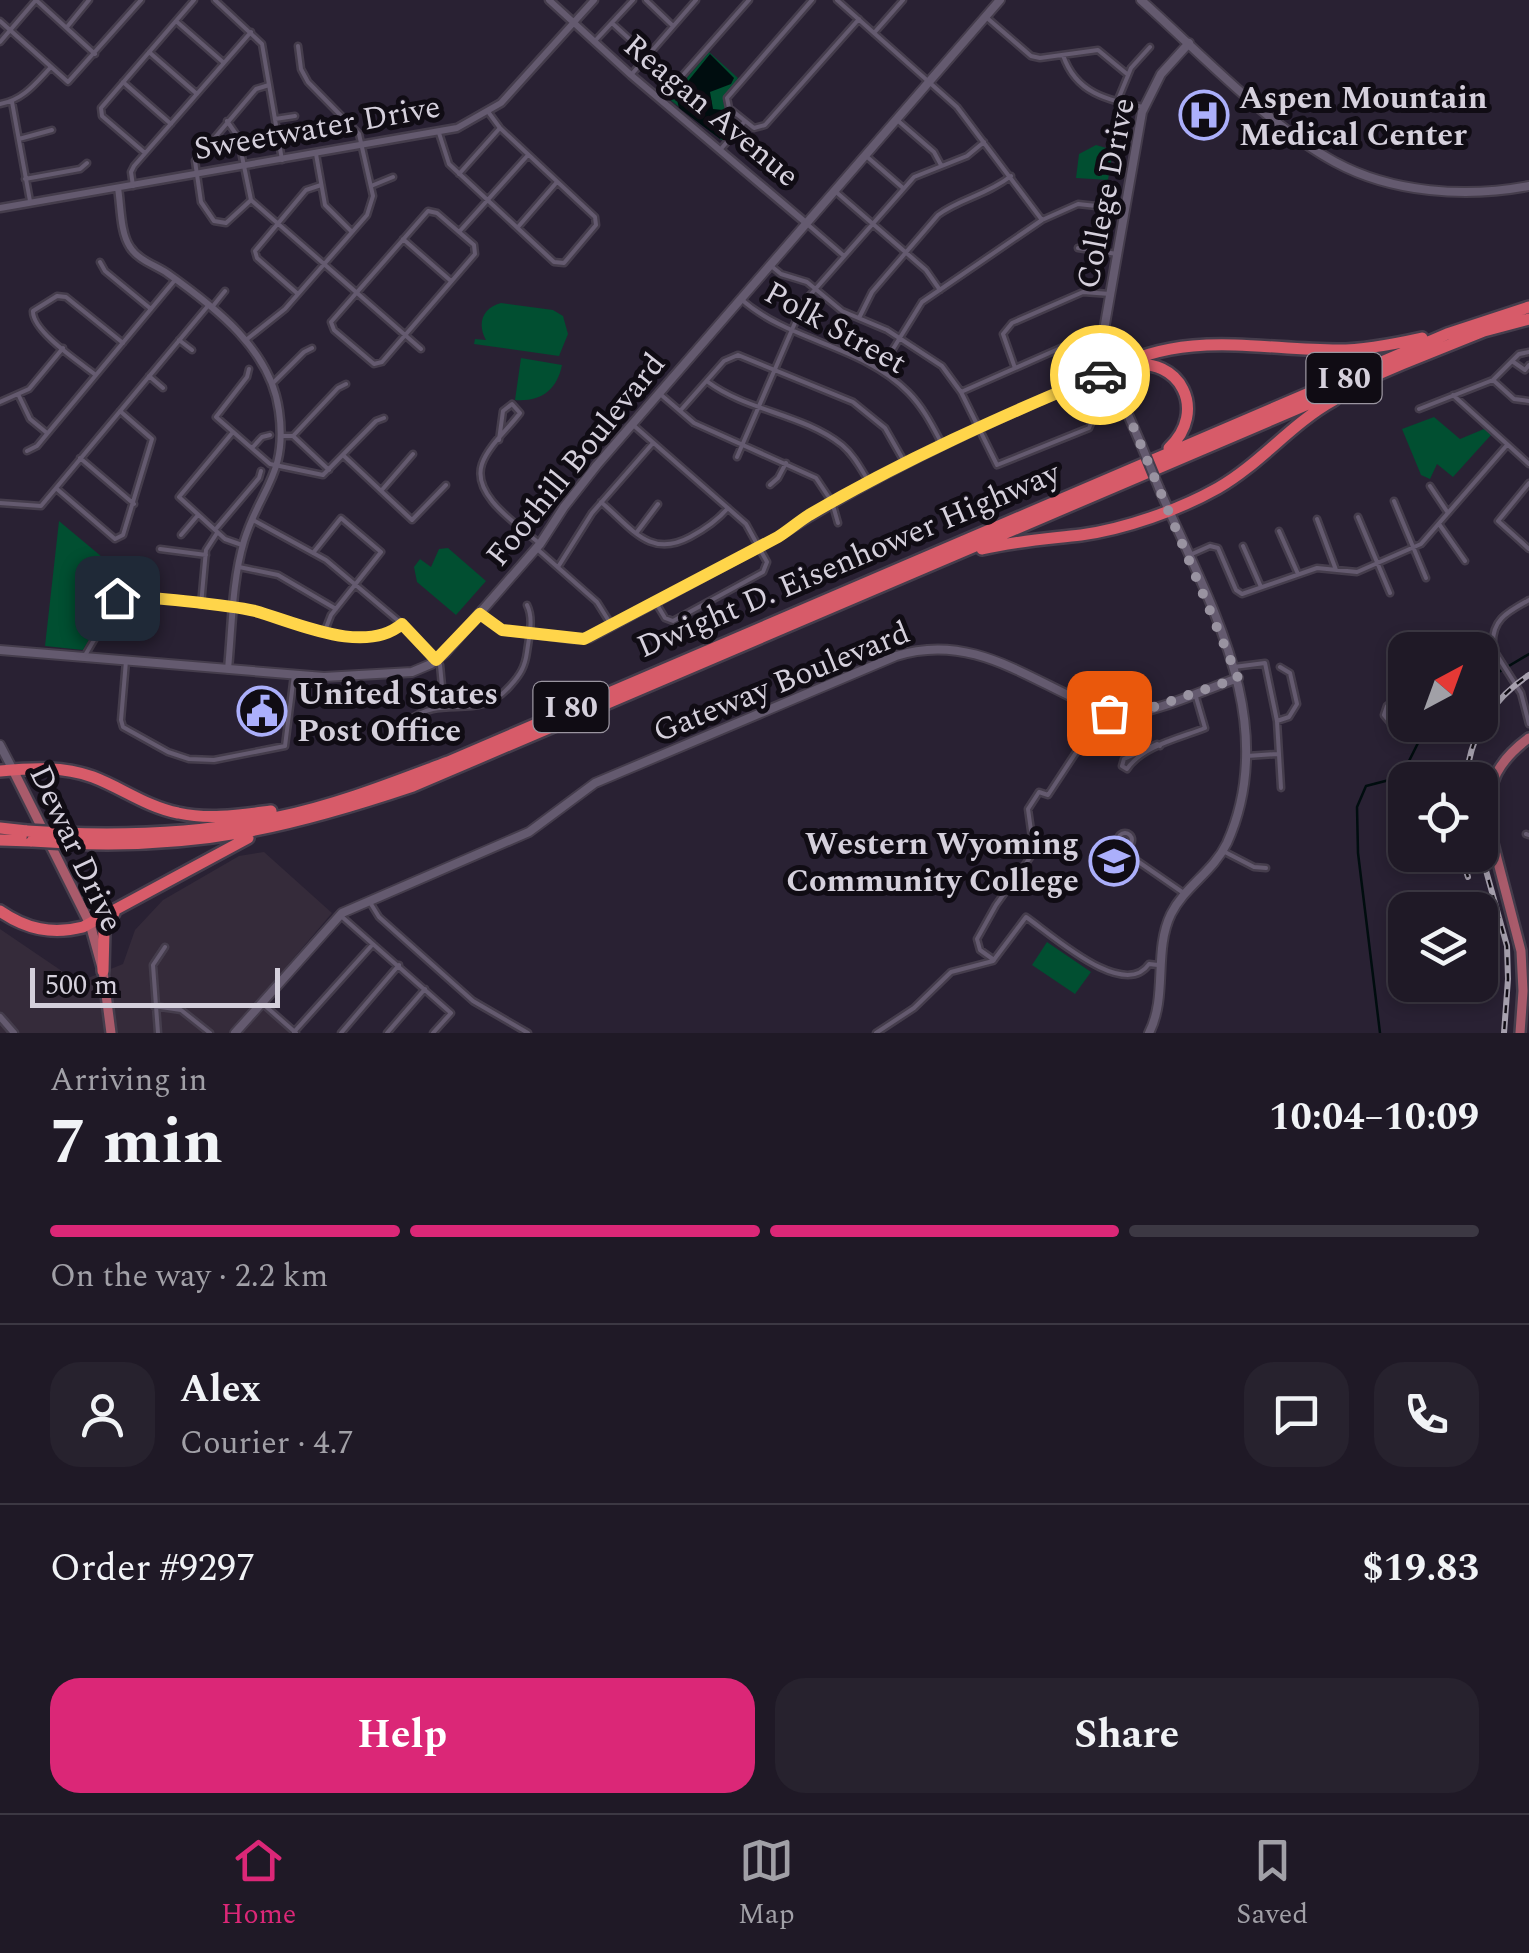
<!DOCTYPE html>
<meta charset="utf-8">
<style>
body{margin:0;font-family:Spectral,serif;background:#27222e;color:#f1f3f6;height:100vh;display:flex;flex-direction:column;font-size:38px;white-space:nowrap}
*{box-sizing:border-box;margin:0}
p{font-size:32px;color:#a1a0a7}
.icon{flex:none;width:55px;height:55px;fill:none;stroke:currentColor;stroke-width:2;stroke-linecap:round;stroke-linejoin:round}
.map{position:relative;height:1033px;overflow:hidden}
.side{display:flex;flex-direction:column;background:#1f1926;flex:1}
.side>*{flex:none}
.needle{width:65px;rotate:41deg}
.tools{position:absolute;left:1388px;top:632px;display:grid;gap:20px}
.tools a{display:grid;place-items:center;width:110px;height:110px;border-radius:20px;background:#1f1926;box-shadow:0 5px 15px #0003,0 0 0 2px #3c3843;font-size:50px}
.scale{position:absolute;left:30px;bottom:25px;width:250px;box-sizing:border-box;padding-left:10px;border:5px solid #d5d0dc;border-top:0;font-size:28px;line-height:35px;white-space:nowrap;color:#d5d0dc;-webkit-text-stroke:8px #100c14;paint-order:stroke}
.pin{position:absolute;display:grid;place-items:center;width:85px;height:85px;color:#fff;margin:-42px;border-radius:20px;box-shadow:0 5px 15px #0006}
.courier{position:absolute;display:grid;place-items:center;width:100px;height:100px;margin:-50px;border:8px solid #ffd54a;border-radius:50%;background:#fff;color:#222;box-shadow:0 2px 12px #0007}
.summary em{font-style:normal;font-weight:700}
.summary div{display:flex;flex-direction:column-reverse}
.summary{display:flex;align-items:center;justify-content:space-between;height:170px;padding:0 50px}
h1{font-size:65px;font-weight:700;line-height:75px}
.bar{display:grid;grid-template-columns:repeat(4,1fr);gap:15px 10px;align-content:center;height:120px;padding:0 50px}
.bar i{height:12px;border-radius:8px;background:#3c3843}
.bar .on{background:#db2777}
.bar p{grid-column:span 4}
.line{display:flex;align-items:center;gap:25px;padding:0 50px;border-top:2px solid #3c3843}
.line div{flex:1}
.round{display:grid;place-items:center;flex:none;width:105px;height:105px;border-radius:30px;background:#27222e}
.cta{display:flex;gap:20px;margin-top:auto;padding:20px 50px}
.cta a{flex:1;height:115px;border-radius:30px;background:#db2777;color:#fff;font-size:40px;font-weight:700;line-height:115px;text-align:center}
.cta a+a{background:#27222e;color:#f1f3f6}
.tab-bar{display:flex;justify-content:space-around;align-items:center;height:140px;border-top:2px solid #3c3843;background:#1f1926;font-size:28px;color:#a1a0a7}
.tab-bar a{display:grid;justify-items:center;gap:5px}
.tab-bar .on{color:#db2777}
.map>svg:first-child{display:block}
.commercial{fill:#352b3a}
.green{fill:#014f31}
.water{fill:#000d0f}
.lines{fill:none;stroke-linecap:round;stroke-linejoin:round}
.stream{stroke:#000d0f;stroke-width:2.5}
.minor-casing{stroke:#453d4c;stroke-width:9}
.tertiary-casing{stroke:#453d4c;stroke-width:11}
.secondary-casing{stroke:#453d4c;stroke-width:12}
.primary-casing{stroke:#453d4c;stroke-width:14}
.motorway-casing{stroke:#453d4c;stroke-width:16}
.minor{stroke:#645a6f;stroke-width:4}
.tertiary{stroke:#645a6f;stroke-width:6}
.secondary{stroke:#645a6f;stroke-width:8}
.primary{stroke:#a95b6b;stroke-width:9}
.motorway{stroke:#d75b69;stroke-width:11}
.rail-casing{stroke:#a6a0ae;stroke-width:6}
.rail{stroke:#100c14;stroke-width:2.5;stroke-dasharray:8;stroke-linecap:butt}
.secondary-bridge-casing{stroke:#453d4c;stroke-width:12;stroke-linecap:butt}
.motorway-bridge-casing{stroke:#453d4c;stroke-width:16;stroke-linecap:butt}
.secondary-bridge{stroke:#645a6f;stroke-width:8}
.motorway-bridge{stroke:#d75b69;stroke-width:11}
.done{stroke:#9993a1;stroke-width:10;stroke-dasharray:0 18}
.route{stroke:#ffd54a;stroke-width:12}
.labels{text-anchor:middle;stroke-width:10;stroke-linejoin:round;paint-order:stroke}
.shield{fill:#100c14;stroke:#9a95a0;stroke-width:2.5}
.shield-label{font-size:30px;font-weight:bold;fill:#d5d0dc}
.poi-label{font-size:32px;font-weight:bold;fill:#d5d0dc;stroke:#100c14;text-anchor:start}
.street-label{font-size:32px;fill:#d5d0dc;stroke:#100c14}
</style>
<div class="map">
<svg width="1529" height="1033" viewBox="0 0 1529 1033">
<rect width="100%" height="100%" fill="#292133"/>
<path class="commercial" d="M 264,852 L 332,913 L 258,1000 L 293,1033 L 0,1033 L 0,929 L 78,982 L 123,964 L 135,930 L 163,900 L 239,856 Z"/>
<path class="green" d="M 709,52 L 738,78 L 723,101 L 726,110 L 738,123 L 723,141 L 669,99 Z
M 1096,145 L 1113,150 L 1108,180 L 1076,178 L 1079,154 Z
M 501,303 L 553,310 L 563,316 L 568,334 L 559,356 L 474,344 L 475,339 L 486,340 C 477,324 482,308 501,303 Z
M 521,358 L 562,365 C 557,390 541,402 515,400 Z
M 1434,417 L 1460,439 L 1484,429 L 1491,435 L 1453,477 L 1437,464 L 1430,479 L 1421,475 L 1402,429 Z
M 59,521 L 126,577 L 83,650 L 45,646 Z
M 448,548 L 486,581 L 456,615 L 417,582 L 414,567 L 420,559 L 431,567 L 439,549 Z
M 1047,942 L 1091,972 L 1075,994 L 1032,965 Z"/>
<path class="water" d="M 710,54 L 734,78 L 731,84 L 710,92 L 713,109 L 723,110 L 735,122 L 720,139 L 679,108 L 676,96 Z"/>
<g class="lines">
<path class="stream" d="M 1480,689 L 1492,676 L 1529,654
M 1380,1033 L 1358,853 L 1357,807 L 1366,786 L 1397,778 L 1403,773 L 1427,725"/>
<g class="minor-casing">
<path id="minor" d="M 36,0 L 95,54
M 215,0 L 262,44 L 282,160
M 646,0 L 673,26
M 812,0 L 727,98 L 729,108 L 754,128 L 765,125 L 859,19
M 837,0 L 957,107 L 1042,220
M 986,17 L 1031,56 L 1040,58 L 1098,50 L 1127,74
M 0,21 L 68,82 L 141,0
M 176,21 L 224,63
M 612,23 L 648,56
M 67,27 L 89,0
M 874,33 L 903,0
M 0,42 L 36,0
M 594,42 L 633,0
M 149,52 L 197,94
M 1063,55 C 1076,94 1108,100 1143,107
M 631,75 L 696,0
M 123,82 L 171,124
M 661,100 L 749,0
M 12,102 L 30,201
M 1117,102 L 1131,68 L 1150,47
M 0,104 C 23,100 35,84 50,68
M 275,119 L 295,116
M 896,119 L 934,152 L 941,165
M 227,121 L 238,137 L 251,200 L 421,349
M 439,133 L 449,164 L 554,262 L 564,263 L 596,225 L 595,217 L 500,128 L 489,113
M 19,139 L 52,130
M 720,150 L 745,121
M 145,153 L 102,116 L 101,108 L 194,0
M 316,154 L 325,205 L 352,232
M 865,155 L 903,188
M 459,174 L 499,129
M 25,179 L 80,169 L 87,163
M 133,186 L 131,172 L 134,166 L 251,32
M 371,186 L 393,177
M 835,191 L 926,270 L 940,290
M 251,200 L 226,223 L 214,221 L 201,202 L 195,161 L 256,89 L 269,85
M 428,211 L 437,213 L 474,245 L 475,254 L 382,362 L 374,364 L 334,330 L 331,322 Z
M 806,223 L 844,256
M 518,227 L 557,182
M 459,232 L 528,155
M 403,239 L 451,281
M 1078,248 L 1117,254
M 100,262 L 105,271 L 151,309
M 770,265 L 781,274 L 807,282 L 842,311 L 887,330 L 942,366 L 961,392 L 997,465 L 1089,428 L 1092,421 L 1077,387
M 298,294 L 257,258 L 255,251 L 306,190 L 321,185
M 741,299 C 789,342 862,345 908,392 C 923,407 932,425 942,444
M 213,306 L 225,291
M 859,318 L 872,292 L 938,215 C 959,199 987,195 1011,176
M 179,340 L 192,350
M 246,340 L 285,309 L 367,215 L 373,196 L 359,134 L 308,82 L 301,69 L 298,46
M 1512,361 L 1525,370 L 1529,365
M 1015,368 L 1003,334 L 1012,323 L 1083,292 L 1110,294
M 249,369 L 247,377 L 216,417 L 270,464 L 323,475 L 376,421 L 384,418
M 880,370 L 922,302 L 1042,220 L 1078,204 L 1124,209
M 96,375 C 79,362 32,331 33,311 L 57,296 L 66,297 L 123,343
M 149,376 L 163,388
M 1493,380 L 1514,399 L 1529,401
M 708,382 C 747,411 803,414 842,445 C 854,455 861,469 869,482
M 272,384 L 304,352 L 312,348
M 961,392 L 1081,339 L 1103,339
M 659,393 L 694,423 L 816,478 L 832,502 L 838,523
M 18,394 L 30,419 L 47,433
M 1453,395 L 1529,464
M 0,402 L 29,389 L 63,348
M 1419,409 L 1493,380 L 1519,354 L 1529,352
M 680,411 L 724,361 L 738,355 L 853,402 L 885,428 L 905,463
M 632,424 L 746,524 L 767,562 L 763,572 L 673,621 L 665,618 L 656,603
M 233,432 L 179,497 L 225,539 L 242,545
M 281,436 L 293,436 L 338,388 L 346,384
M 293,436 L 329,470
M 499,440 L 503,411 L 512,404 L 520,413 C 509,428 488,446 482,464 C 471,496 520,526 540,544
M 252,448 L 262,437 L 270,435
M 27,451 L 37,446 L 175,280
M 344,456 L 412,520 L 446,485
M 737,457 L 804,302 L 914,177 L 967,156 L 984,142
M 80,458 L 134,504
M 1529,483 L 1498,521 L 1529,549
M 770,485 L 778,478 L 786,463
M 1430,486 L 1448,513
M 57,489 L 115,539 L 123,535 L 152,439 L 120,411
M 381,491 L 413,454
M 1394,501 L 1426,578
M 601,502 C 631,527 649,559 690,537 C 705,529 717,521 728,508
M 0,503 L 41,506 L 207,307
M 1358,517 L 1390,593
M 1317,519 L 1336,570
M 253,520 L 326,560 L 402,624 L 440,665 L 444,707
M 1439,524 L 1465,561
M 215,530 L 259,478 L 261,471
M 1279,531 L 1298,574
M 637,532 L 658,504
M 181,535 L 198,515
M 1243,546 L 1261,587
M 536,548 L 597,602 L 612,626
M 160,549 L 206,555
M 313,553 L 341,518 L 381,552 L 331,615 L 324,633
M 1192,554 L 1210,546 L 1218,548 L 1236,590 L 1242,594 L 1317,568 L 1357,572 L 1421,544 L 1507,445
M 239,567 L 278,575 L 336,609
M 558,567 L 592,513 L 653,443
M 201,605 L 206,550 L 217,533
M 1493,647 C 1491,620 1507,612 1529,600
M 1458,650 L 1493,649 L 1521,693 L 1529,724
M 84,657 L 120,596 C 163,600 210,601 252,611 C 295,620 362,657 402,624
M 126,661 L 121,720 L 123,727 L 168,752 L 189,759 L 214,760 L 285,746 L 294,675
M 1234,667 L 1265,663 L 1277,721 L 1281,788
M 1405,693 L 1387,706 L 1384,715 L 1394,727 L 1405,716
M 409,721 C 443,692 477,724 510,686 C 520,675 525,667 527,652 C 529,636 534,619 527,605
M 1277,721 L 1289,717 L 1297,704 L 1290,673 L 1280,667
M 1247,756 L 1277,754
M 1122,766 L 1127,769 C 1142,746 1180,738 1205,728 L 1196,697
M 1122,766 L 1124,759 L 1157,744 L 1160,746
M1118 840a7 7 0 1 1 14 0a7 7 0 1 1-14 0Z
M 1526,834 L 1529,835
M 1128,846 L 1133,858 L 1185,894
M 1223,851 L 1254,867 L 1266,868
M 371,904 L 379,917 L 473,1001 L 528,1033
M 340,915 L 451,1013 L 433,1033
M 994,960 L 980,950 L 977,939 L 996,905 L 1034,852 L 1028,809 L 1039,792 L 1048,795 L 1096,722 L 1100,710
M 262,1003 L 296,1033
M 154,1006 L 181,1010 L 210,1033
M 294,1032 L 373,944
M 158,1033 L 153,965 L 165,947
M 341,1033 L 399,965
M 387,1033 L 425,989
M 876,1033 L 914,1008 L 951,972 L 993,961 L 1026,917 C 1051,934 1124,1001 1149,964 L 1158,965"/>
</g>
<g class="tertiary-casing">
<path id="tertiary" d="M 549,0 L 631,75 L 806,223
M 118,188 C 121,206 120,232 130,247 C 138,260 155,265 167,273 C 215,307 271,350 279,411 C 288,474 260,489 244,541 C 232,581 232,628 228,669
M 0,208 L 457,128 L 501,103 L 594,0
M 479,614 L 502,630 L 574,639 L 590,638 L 778,537 C 883,470 995,419 1109,371
M 0,1017 L 14,1033"/>
</g>
<g class="secondary-casing">
<path id="secondary" d="M 1141,0 C 1197,50 1270,127 1335,162 C 1392,193 1466,198 1529,186
M 1140,442 L 1109,371 L 1104,330 L 1142,112 L 1161,74 L 1189,43
M 0,650 L 324,677 L 412,672 L 431,664 L 445,653 L 540,544 L 564,507 L 597,465 L 1000,0
M 0,745 L 13,770
M 235,1033 L 342,913 L 529,832 L 595,783 L 896,656 C 962,635 1012,668 1070,696 C 1086,704 1102,713 1120,714 C 1148,716 1209,688 1238,678
M 1149,1033 C 1168,996 1153,951 1171,914 C 1185,886 1213,872 1227,843 C 1282,721 1207,599 1159,488"/>
</g>
<g class="primary-casing">
<path id="primary" d="M 13,770 L 90,924 L 103,971 L 111,1033
M 1520,1033 L 1523,991 L 1521,951 L 1487,820 C 1487,782 1499,760 1529,738"/>
</g>
<g class="motorway-casing">
<path id="motorway" d="M 1128,366 C 1181,355 1208,412 1169,448
M 1109,371 C 1184,329 1258,350 1338,350 C 1366,350 1395,344 1422,338
M 982,549 C 1015,541 1047,539 1081,535 C 1125,529 1179,510 1218,488 C 1260,464 1292,423 1334,400
M 0,771 C 31,768 63,766 93,777 C 122,788 147,807 178,813 C 210,820 240,815 271,811
M 0,828 L 27,831
M 63,833 C 135,836 208,832 279,817 C 337,805 392,783 448,762 L 1447,334 L 1529,307
M 0,840 L 32,841
M 68,843 C 199,849 291,827 413,786 L 1402,364 L 1484,331 L 1529,319
M 0,911 C 26,929 52,935 83,927 L 248,838
M 103,971 L 104,930 L 114,913"/>
</g>
<use href="#minor" class="minor"/>
<use href="#tertiary" class="tertiary"/>
<use href="#secondary" class="secondary"/>
<use href="#primary" class="primary"/>
<use href="#motorway" class="motorway"/>
<g class="rail-casing">
<path id="rail" d="M 1466,780 C 1470,735 1491,700 1529,675
M 1480,849 L 1507,946 L 1508,979 L 1504,1033
M 1461,855 L 1468,877"/>
</g>
<use href="#rail" class="rail"/>
<g class="secondary-bridge-casing">
<path id="secondary-bridge" d="M 1140,442 L 1159,488"/>
</g>
<g class="motorway-bridge-casing">
<path id="motorway-bridge" d="M 27,831 L 63,833
M 32,841 L 68,843"/>
</g>
<use href="#secondary-bridge" class="secondary-bridge"/>
<use href="#motorway-bridge" class="motorway-bridge"/>
</g>
<g class="lines">
<path class="done" d="M 1100,375 L 1110,371 L 1238,678 L 1142,711 L 1129,714 L 1109,713"/>
<path class="route" d="M 117,598 C 135,594 234,606 255,611 C 295,622 364,656 402,624 L 436,660 L 480,614 L 502,630 L 584,639 L 778,537 C 789,530 798,522 809,515 C 903,460 1001,416 1100,375"/>
</g>
<defs>
<g id="hospital-ring" transform="scale(2.5)"><circle r="9.5" fill="#100c14" stroke="#abaffb" stroke-width="1.5"/><path d="M-5-5h3v3.5h4V-5h3V5h-3V1.5h-4V5h-3Z" fill="#abaffb"/></g>
<g id="civic-ring" transform="scale(2.5)"><circle r="9.5" fill="#100c14" stroke="#abaffb" stroke-width="1.5"/><path d="M-.6-6.5H3V-4.5H.6V-3L4-1V1h2V6H-6V1h2V-1L-.6-3ZM-1.2 2.5V6h2.4V2.5Z" fill="#abaffb"/></g>
<g id="university-ring" transform="scale(2.5)"><circle r="9.5" fill="#100c14" stroke="#abaffb" stroke-width="1.5"/><path d="M0-5L7-2L0 1L-7-2ZM-4 1L0 2.5L4 1V4Q0 6-4 4Z" fill="#abaffb"/></g>
</defs>
<g fill-rule="evenodd">
<use href="#hospital-ring" x="1204" y="115"/>
<use href="#civic-ring" x="262" y="711"/>
<use href="#university-ring" x="1114" y="861"/>
</g>
<g class="labels">
<g class="shield">
<rect x="1306.5" y="353" width="75" height="50" rx="8"/>
<rect x="533.5" y="682" width="75" height="50" rx="8"/>
</g>
<g class="shield-label">
<text x="1344" y="388">I 80</text>
<text x="571" y="717">I 80</text>
</g>
<g class="poi-label">
<text x="1239" y="108">Aspen Mountain<tspan x="1239" dy="37">Medical Center</tspan></text>
<text x="297" y="704">United States<tspan x="297" dy="37">Post Office</tspan></text>
<text x="1079" y="854" text-anchor="end">Western Wyoming<tspan x="1079" dy="37">Community College</tspan></text>
</g>
<g class="street-label">
<text transform="translate(712 110) rotate(40)" y="11">Reagan Avenue</text>
<text transform="translate(317 127) rotate(-10)" y="11">Sweetwater Drive</text>
<text transform="translate(1105 193) rotate(-79)" y="11">College Drive</text>
<text transform="translate(836 327) rotate(29)" y="11">Polk Street</text>
<text transform="translate(575 459) rotate(-51)" y="11">Foothill Boulevard</text>
<text transform="translate(848 559) rotate(-23)" y="11">Dwight D. Eisenhower Highway</text>
<text transform="translate(781 681) rotate(-22)" y="11">Gateway Boulevard</text>
<text transform="translate(77 848) rotate(65)" y="11">Dewar Drive</text>
</g>
</g>
</svg>
<div class="tools">
<a><svg class="needle" viewBox="-14 -14 28 28"><path d="M0-13l5 13h-10z" fill="#e53935"/><path d="M0 13l5-13h-10z" fill="#a1a0a7"/></svg></a>
<a><svg class="icon" aria-label="locate" viewBox="0 0 24 24"><circle cx="12" cy="12" r="6"/><path d="M12 2v4M12 18v4M2 12h4M18 12h4"/></svg></a>
<a><svg class="icon" aria-label="layers" viewBox="0 0 24 24"><path d="M12 4l9 5-9 5-9-5zM3 14l9 5 9-5"/></svg></a>
</div>
<div class="scale">500 m</div>
<div class="pin" style="left:1109px;top:713px;background:#ea580c"><svg class="icon" aria-label="bag" viewBox="0 0 24 24"><path d="M5 8h14l-1 12H6zM9 8a3 3 0 0 1 6 0"/></svg></div>
<div class="pin" style="left:117px;top:598px;background:#1f2937"><svg class="icon" aria-label="home" viewBox="0 0 24 24"><path d="M3 11l9-7 9 7M6 9v11h12V9"/></svg></div>
<div class="courier" style="left:1100px;top:375px"><svg class="icon" aria-label="car" viewBox="0 0 24 24"><path d="M5 17H2v-5l4-1 3-4h7l3 4 3 1v5h-3M9 17h6M6 11h13"/><circle cx="7" cy="17" r="2"/><circle cx="17" cy="17" r="2"/></svg></div>
</div>
<section class="side">
<div class="summary"><div><h1>7 min</h1><p>Arriving in</p></div><em>10:04–10:09</em></div>
<div class="bar"><i class="on"></i><i class="on"></i><i class="on"></i><i></i><p>On the way · 2.2 km</p></div>
<div class="line" style="height:180px"><a class="round"><svg class="icon" aria-label="person" viewBox="0 0 24 24"><circle cx="12" cy="8" r="4"/><path d="M4 21q1-7 8-7t8 7"/></svg></a><div><b>Alex</b><p>Courier · 4.7</p></div><a class="round"><svg class="icon" aria-label="chat" viewBox="0 0 24 24"><path d="M4 5h16v11H9l-5 4z"/></svg></a><a class="round"><svg class="icon" aria-label="phone" viewBox="0 0 24 24"><path d="M5 4h4l2 5-3 2q2 4 5 5l2-3 5 2v4C11 20 4 13 5 4z"/></svg></a></div>
<div class="line" style="height:130px"><div>Order #9297</div><b>$19.83</b></div>
<div class="cta"><a>Help</a><a>Share</a></div>
</section>
<nav class="tab-bar">
<a class="on"><svg class="icon" aria-label="home" viewBox="0 0 24 24"><path d="M3 11l9-7 9 7M6 9v11h12V9"/></svg>Home</a>
<a><svg class="icon" aria-label="map" viewBox="0 0 24 24"><path d="M3 6l6-2 6 2 6-2v14l-6 2-6-2-6 2zM9 4v14M15 6v14"/></svg>Map</a>
<a><svg class="icon" aria-label="saved" viewBox="0 0 24 24"><path d="M7 4h10v16l-5-4-5 4z"/></svg>Saved</a>
</nav>
